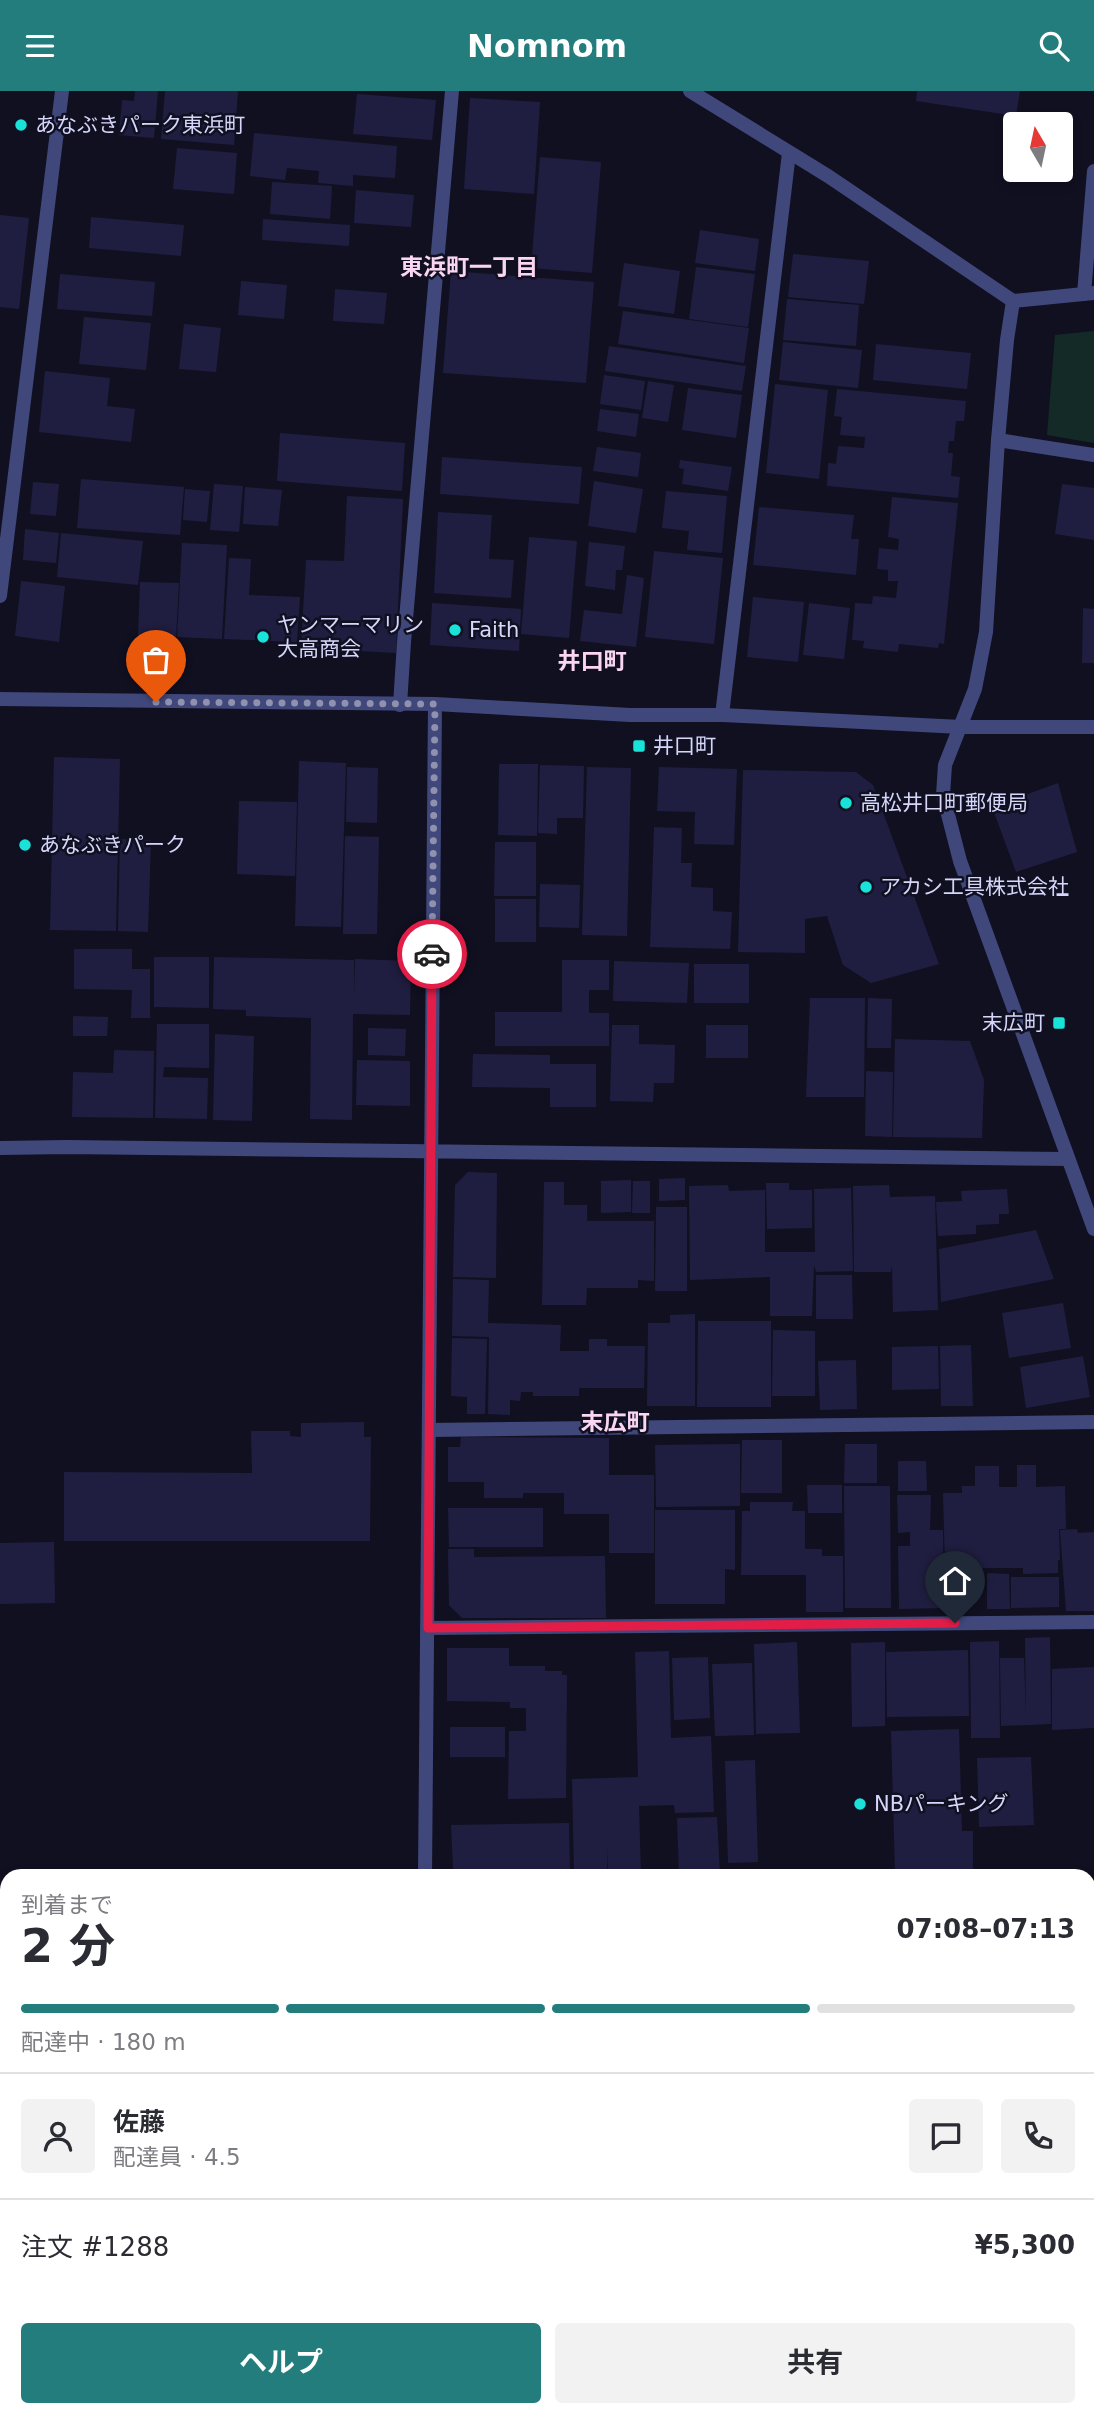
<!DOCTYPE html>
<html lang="ja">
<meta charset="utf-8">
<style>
body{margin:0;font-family:"DejaVu Sans","Noto Sans JP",sans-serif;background:#f2f2f3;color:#2b2b33;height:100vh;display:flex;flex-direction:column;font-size:26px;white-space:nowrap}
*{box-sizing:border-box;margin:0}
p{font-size:23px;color:#7c7c81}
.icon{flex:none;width:38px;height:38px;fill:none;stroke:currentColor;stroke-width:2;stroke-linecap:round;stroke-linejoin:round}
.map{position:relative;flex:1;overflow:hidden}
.side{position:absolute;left:0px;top:1778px;width:1096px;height:548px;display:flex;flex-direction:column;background:#fff;border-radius:21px 21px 0 0;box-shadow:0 4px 10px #0003}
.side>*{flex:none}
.needle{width:46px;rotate:351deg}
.controls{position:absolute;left:1003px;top:21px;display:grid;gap:14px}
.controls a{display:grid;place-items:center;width:70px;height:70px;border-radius:7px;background:#fff;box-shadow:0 4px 10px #0003;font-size:35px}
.pin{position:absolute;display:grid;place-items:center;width:60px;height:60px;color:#fff;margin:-72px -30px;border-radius:50% 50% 50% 0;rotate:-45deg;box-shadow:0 0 7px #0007}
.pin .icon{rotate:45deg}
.courier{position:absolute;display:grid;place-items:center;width:70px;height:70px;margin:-35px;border:5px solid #e11d48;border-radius:50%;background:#fff;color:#222;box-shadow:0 2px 9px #0007}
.headline em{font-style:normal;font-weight:700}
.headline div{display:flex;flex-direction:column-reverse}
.headline{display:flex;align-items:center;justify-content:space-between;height:119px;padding:0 21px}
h1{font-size:46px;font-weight:700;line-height:52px}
.bar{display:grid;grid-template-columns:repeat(4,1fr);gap:10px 7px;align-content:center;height:84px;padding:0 21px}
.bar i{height:9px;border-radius:5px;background:#e1e1e2}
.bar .current{background:#237d7d}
.bar p{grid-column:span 4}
.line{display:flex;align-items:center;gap:18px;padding:0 21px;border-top:2px solid #e1e1e2}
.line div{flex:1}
.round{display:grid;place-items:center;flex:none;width:74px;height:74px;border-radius:7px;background:#f2f2f3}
.primary-button{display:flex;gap:14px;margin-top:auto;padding:14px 21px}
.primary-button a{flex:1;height:80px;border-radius:7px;background:#237d7d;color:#fff;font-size:28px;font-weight:700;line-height:80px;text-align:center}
.primary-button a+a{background:#f2f2f3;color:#2b2b33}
header{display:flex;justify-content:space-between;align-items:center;height:91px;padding:0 21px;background:#237d7d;color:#fff;font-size:32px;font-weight:700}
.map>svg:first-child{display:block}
.green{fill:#142a26}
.building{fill:#201e40}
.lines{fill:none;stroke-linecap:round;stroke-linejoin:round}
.service{stroke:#40477b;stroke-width:14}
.minor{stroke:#40477b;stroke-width:14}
.tertiary{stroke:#40477b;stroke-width:14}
.done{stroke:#9091ae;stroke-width:7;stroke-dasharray:0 12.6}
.route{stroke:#e11d48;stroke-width:9}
.poi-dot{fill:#19e2d8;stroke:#101021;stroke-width:2.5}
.labels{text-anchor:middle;stroke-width:5;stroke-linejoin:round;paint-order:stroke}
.poi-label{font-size:21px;fill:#d5d6fa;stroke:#101021;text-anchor:start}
.neighbourhood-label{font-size:23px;font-weight:bold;fill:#fad6f3;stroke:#101021}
</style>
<header><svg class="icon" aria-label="menu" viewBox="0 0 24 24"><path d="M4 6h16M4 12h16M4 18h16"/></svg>Nomnom<svg class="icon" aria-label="search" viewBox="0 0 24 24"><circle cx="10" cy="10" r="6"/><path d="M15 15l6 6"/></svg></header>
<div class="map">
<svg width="1094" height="2325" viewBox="0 0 1094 2325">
<rect width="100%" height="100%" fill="#101021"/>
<path class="green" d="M 1094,240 L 1094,352 L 1047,344 L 1055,244 Z"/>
<path class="building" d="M 135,0 L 158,0 L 154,47 L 119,44 L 122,9 L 134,10 Z
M 165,0 L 238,0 L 234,54 L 161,48 Z
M 917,0 L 1020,0 L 1016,25 L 916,10 Z
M 357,3 L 436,9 L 432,49 L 353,43 Z
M 470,7 L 540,11 L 534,103 L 464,98 Z
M 254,42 L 397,55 L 395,87 L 353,84 L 353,95 L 318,92 L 319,80 L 287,77 L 285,89 L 250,85 Z
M 177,57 L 237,62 L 234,103 L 173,98 Z
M 540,66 L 601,71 L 592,182 L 531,177 Z
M 272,91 L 332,95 L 330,128 L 270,123 Z
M 356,99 L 414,104 L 411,136 L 354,132 Z
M 0,124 L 29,127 L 19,218 L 0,216 Z
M 91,126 L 184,134 L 181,165 L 89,157 Z
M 263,128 L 350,134 L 349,155 L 262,149 Z
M 700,139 L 759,148 L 755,180 L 695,172 Z
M 793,163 L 869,170 L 864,213 L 788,206 Z
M 624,172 L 680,180 L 674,223 L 618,215 Z
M 696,176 L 755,183 L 748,236 L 689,228 Z
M 451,180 L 594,191 L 586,292 L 443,282 Z
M 60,183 L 155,191 L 152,225 L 57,218 Z
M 241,190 L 287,194 L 284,228 L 238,224 Z
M 335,198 L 387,202 L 384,233 L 333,230 Z
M 787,208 L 859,214 L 856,255 L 783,249 Z
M 623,220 L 749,237 L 744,272 L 618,253 Z
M 84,226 L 151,232 L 146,279 L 79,273 Z
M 184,233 L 221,237 L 216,281 L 179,278 Z
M 783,251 L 862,259 L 858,297 L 779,289 Z
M 876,253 L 971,262 L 967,298 L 873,289 Z
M 609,255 L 746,275 L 742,300 L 605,280 Z
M 45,280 L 110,287 L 107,315 L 135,318 L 131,351 L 39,341 Z
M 604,284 L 645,290 L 641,319 L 600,313 Z
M 648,290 L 674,294 L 668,331 L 642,327 Z
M 775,293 L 828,299 L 819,388 L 766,382 Z
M 688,297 L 742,304 L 736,347 L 682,339 Z
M 837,298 L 966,310 L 964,330 L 956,330 L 954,350 L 949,350 L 948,362 L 953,362 L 951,385 L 960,386 L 958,407 L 827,395 L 828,372 L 836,373 L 838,355 L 864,357 L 865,346 L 840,344 L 842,326 L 834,325 Z
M 600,318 L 639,323 L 636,346 L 597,340 Z
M 280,342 L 405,352 L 402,400 L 277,390 Z
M 597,356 L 641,362 L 638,386 L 593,380 Z
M 442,366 L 582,376 L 579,413 L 440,403 Z
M 680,369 L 732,376 L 728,400 L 682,393 L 684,378 L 679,377 Z
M 81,388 L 184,396 L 180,444 L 77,437 Z
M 594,390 L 643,398 L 636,442 L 588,435 Z
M 33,391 L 59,393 L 56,425 L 30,423 Z
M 214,393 L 243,395 L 239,441 L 210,439 Z
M 1062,393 L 1094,397 L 1094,449 L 1055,443 Z
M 245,396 L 282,399 L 278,435 L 243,433 Z
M 185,398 L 210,400 L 207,431 L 183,429 Z
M 666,400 L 727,405 L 722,462 L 687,459 L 689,440 L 662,437 Z
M 347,405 L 403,408 L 396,562 L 301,557 L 306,469 L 344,470 Z
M 892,406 L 958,412 L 944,553 L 939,552 L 938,557 L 899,553 L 898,561 L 863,557 L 864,550 L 852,549 L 855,512 L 872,513 L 873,505 L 896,507 L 898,490 L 888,490 L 888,479 L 877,478 L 879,457 L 898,459 L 899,448 L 888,446 Z
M 759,416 L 854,424 L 851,448 L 859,448 L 856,484 L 753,474 Z
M 438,421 L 492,424 L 489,468 L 514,469 L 511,507 L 434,502 Z
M 25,438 L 59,442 L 56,472 L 23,469 Z
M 61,442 L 143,450 L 138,494 L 57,486 Z
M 529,446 L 577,450 L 569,547 L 521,543 Z
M 589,451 L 625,455 L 622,479 L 616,479 L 615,499 L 585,495 Z
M 182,452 L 227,454 L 222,548 L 177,546 Z
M 654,460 L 723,467 L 714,553 L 645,546 Z
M 229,467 L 251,468 L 249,504 L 300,506 L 297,551 L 224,548 Z
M 627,484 L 644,487 L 636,556 L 580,550 L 584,519 L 622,523 Z
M 21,490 L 65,495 L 59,551 L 15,545 Z
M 140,491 L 179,492 L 176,546 L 138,544 Z
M 753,506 L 804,511 L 798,571 L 747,566 Z
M 432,512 L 521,518 L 519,560 L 430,554 Z
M 809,512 L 850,517 L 844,568 L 803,564 Z
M 1083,517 L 1094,518 L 1094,572 L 1082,572 Z
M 54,666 L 120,668 L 116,840 L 50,839 Z
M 299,670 L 346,672 L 341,836 L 295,835 Z
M 499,673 L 538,673 L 537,745 L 498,744 Z
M 540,674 L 584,675 L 583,727 L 557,727 L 557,743 L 538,742 Z
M 347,676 L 378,677 L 377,732 L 346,731 Z
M 587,676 L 631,677 L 627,845 L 582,844 Z
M 659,676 L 737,678 L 734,754 L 694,753 L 695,721 L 657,720 Z
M 743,679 L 856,681 L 873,694 L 939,873 L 871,892 L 843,874 L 827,825 L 805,828 L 805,862 L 738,861 Z
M 1058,692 L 1077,761 L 1016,781 L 992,716 Z
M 239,710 L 297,711 L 295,785 L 237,783 Z
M 654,736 L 682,737 L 681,772 L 692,772 L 691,796 L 713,797 L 713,820 L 732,821 L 730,858 L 650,856 Z
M 345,745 L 379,746 L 377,843 L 343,843 Z
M 120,748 L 151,749 L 148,841 L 118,840 Z
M 495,751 L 536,751 L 536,805 L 494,805 Z
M 540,793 L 580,794 L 579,837 L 539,836 Z
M 495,808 L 536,808 L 536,851 L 495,851 Z
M 74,858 L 132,858 L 132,878 L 150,878 L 150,927 L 131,927 L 132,899 L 74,898 Z
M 154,866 L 209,866 L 209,917 L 154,916 Z
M 214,866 L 354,869 L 354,907 L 355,868 L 411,870 L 410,924 L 353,923 L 352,1029 L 310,1028 L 311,927 L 246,925 L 246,919 L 213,918 Z
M 562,869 L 609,869 L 609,899 L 589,899 L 589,922 L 609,922 L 609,955 L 495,955 L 495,921 L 562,921 Z
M 614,870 L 689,872 L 687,912 L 613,910 Z
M 694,873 L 749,873 L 749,912 L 694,912 Z
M 810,907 L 865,907 L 864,1006 L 806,1006 Z
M 868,907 L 892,908 L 891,957 L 867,957 Z
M 73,925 L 108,926 L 107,945 L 73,945 Z
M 157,933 L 209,933 L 209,977 L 164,976 L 163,986 L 208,987 L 207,1028 L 155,1027 Z
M 612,934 L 639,934 L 639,953 L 675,954 L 674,992 L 654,992 L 653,1011 L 610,1010 Z
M 706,934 L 748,934 L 748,967 L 706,967 Z
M 368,937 L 406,938 L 405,965 L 368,964 Z
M 215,943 L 254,945 L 252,1030 L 213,1029 Z
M 895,948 L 970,950 L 984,989 L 982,1047 L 893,1046 Z
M 114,959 L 154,960 L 153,1027 L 72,1026 L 73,981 L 113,982 Z
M 473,963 L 550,964 L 550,973 L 596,973 L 596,1016 L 550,1016 L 550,997 L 472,996 Z
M 357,969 L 410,970 L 410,1015 L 356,1014 Z
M 866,980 L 893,981 L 892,1046 L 865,1045 Z
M 468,1081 L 497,1082 L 496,1187 L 453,1186 L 455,1094 Z
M 685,1087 L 685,1109 L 659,1110 L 659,1088 Z
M 631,1089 L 631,1121 L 601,1122 L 601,1090 Z
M 633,1090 L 650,1090 L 650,1122 L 632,1122 Z
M 544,1091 L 564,1091 L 564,1114 L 587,1114 L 587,1130 L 654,1130 L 654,1190 L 638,1189 L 638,1197 L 587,1197 L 586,1214 L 542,1214 Z
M 766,1092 L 789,1092 L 789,1099 L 812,1099 L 812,1137 L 767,1138 Z
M 728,1094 L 729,1100 L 765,1099 L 765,1161 L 815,1161 L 814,1098 L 851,1097 L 853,1180 L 816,1181 L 814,1174 L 812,1225 L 770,1225 L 770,1186 L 690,1189 L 689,1095 Z
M 889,1094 L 890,1106 L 935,1105 L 938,1219 L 893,1221 L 892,1174 L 891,1181 L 854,1181 L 853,1095 Z
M 1007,1098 L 1009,1123 L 999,1123 L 999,1133 L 976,1134 L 976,1143 L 938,1145 L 936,1111 L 962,1110 L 961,1100 Z
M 656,1116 L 687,1116 L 687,1200 L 655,1200 Z
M 1036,1139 L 1054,1188 L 941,1211 L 939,1158 Z
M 816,1184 L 852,1184 L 853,1228 L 816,1228 Z
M 453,1188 L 489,1189 L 488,1232 L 561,1234 L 560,1260 L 589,1260 L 589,1248 L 607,1248 L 607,1255 L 645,1255 L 644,1297 L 579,1297 L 579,1305 L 533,1305 L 533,1301 L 521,1301 L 520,1310 L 510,1309 L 510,1324 L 488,1323 L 489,1246 L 452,1245 Z
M 1063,1212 L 1071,1257 L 1009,1267 L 1002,1222 Z
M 695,1223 L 695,1315 L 647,1315 L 648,1232 L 670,1232 L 670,1224 Z
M 698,1230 L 771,1230 L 771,1316 L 697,1316 Z
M 773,1239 L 815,1240 L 815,1305 L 772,1305 Z
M 452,1247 L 487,1248 L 485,1323 L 467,1323 L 467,1306 L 451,1305 Z
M 971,1254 L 973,1315 L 941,1315 L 940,1255 Z
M 938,1255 L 939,1298 L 892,1299 L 892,1256 Z
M 1083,1265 L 1090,1306 L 1026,1317 L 1020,1276 Z
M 856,1269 L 857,1318 L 820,1319 L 818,1270 Z
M 364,1331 L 364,1346 L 371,1346 L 370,1450 L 64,1450 L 64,1381 L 252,1382 L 251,1340 L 290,1340 L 290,1345 L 301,1346 L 301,1332 Z
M 461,1346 L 609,1347 L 609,1384 L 654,1384 L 654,1462 L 609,1462 L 609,1423 L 564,1423 L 564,1402 L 523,1402 L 523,1407 L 484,1407 L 484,1391 L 448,1391 L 448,1356 L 460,1356 Z
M 742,1349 L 782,1349 L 782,1402 L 741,1402 Z
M 740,1353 L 740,1415 L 656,1416 L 655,1354 Z
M 845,1353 L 877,1353 L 877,1392 L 844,1392 Z
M 898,1370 L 926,1370 L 927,1400 L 898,1400 Z
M 1017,1374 L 1036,1374 L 1036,1396 L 1065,1395 L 1066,1438 L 1059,1438 L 1060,1469 L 1058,1469 L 1058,1482 L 1023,1483 L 1023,1477 L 945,1477 L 943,1402 L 962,1402 L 962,1395 L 975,1395 L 975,1375 L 999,1375 L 999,1396 L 1017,1396 Z
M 807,1394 L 842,1394 L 842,1422 L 808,1422 Z
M 844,1395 L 890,1395 L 891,1517 L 845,1517 Z
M 897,1404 L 931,1404 L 930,1439 L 943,1439 L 944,1517 L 899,1518 L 898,1455 L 910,1455 L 910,1441 L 898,1442 Z
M 750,1411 L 793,1411 L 792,1420 L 805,1420 L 805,1458 L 822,1458 L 822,1465 L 843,1465 L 843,1521 L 806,1521 L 806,1484 L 741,1484 L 742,1420 L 750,1420 Z
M 448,1417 L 543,1417 L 543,1456 L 449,1456 Z
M 655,1419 L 735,1419 L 735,1479 L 725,1478 L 725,1513 L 655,1513 Z
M 1077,1438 L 1078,1442 L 1094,1441 L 1094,1520 L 1066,1520 L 1060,1439 Z
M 54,1451 L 55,1512 L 0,1513 L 0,1452 Z
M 448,1458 L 474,1458 L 474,1466 L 605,1465 L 606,1527 L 462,1527 L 449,1514 Z
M 987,1482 L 1009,1483 L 1010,1518 L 987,1518 Z
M 1011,1486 L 1059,1486 L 1059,1516 L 1011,1517 Z
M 1050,1546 L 1051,1633 L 1001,1635 L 1000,1567 L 1024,1567 L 1026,1627 L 1025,1547 Z
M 999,1550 L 1000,1647 L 971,1647 L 970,1551 Z
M 797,1551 L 800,1642 L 756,1643 L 754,1553 Z
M 885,1551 L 885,1635 L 852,1636 L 851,1552 Z
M 447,1557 L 509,1557 L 509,1575 L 545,1575 L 545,1580 L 562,1580 L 562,1584 L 567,1584 L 566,1707 L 508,1708 L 509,1640 L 526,1640 L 526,1617 L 510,1617 L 510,1611 L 447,1610 Z
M 968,1559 L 969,1625 L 887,1626 L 886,1561 Z
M 669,1560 L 671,1647 L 711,1645 L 714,1721 L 675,1722 L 674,1714 L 639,1715 L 641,1785 L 608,1785 L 607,1756 L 607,1783 L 574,1784 L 572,1688 L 638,1686 L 635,1561 Z
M 708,1566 L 710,1627 L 674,1629 L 672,1567 Z
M 752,1572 L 754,1644 L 715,1645 L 712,1573 Z
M 1094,1576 L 1094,1637 L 1052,1639 L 1052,1578 Z
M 450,1636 L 505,1636 L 505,1666 L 450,1666 Z
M 959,1638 L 962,1740 L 973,1740 L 973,1778 L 895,1781 L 891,1640 Z
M 1031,1666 L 1034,1734 L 979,1736 L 977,1667 Z
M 755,1669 L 758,1771 L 728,1772 L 725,1670 Z
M 717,1726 L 720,1783 L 679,1784 L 677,1727 Z
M 569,1732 L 570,1785 L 461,1785 L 453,1777 L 451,1734 Z
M 0,1894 L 7,1894 L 7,1966 L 0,1966 Z
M 1088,1950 L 1094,1950 L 1094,2021 L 1088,2022 Z
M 0,2065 L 5,2065 L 7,2106 L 7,2172 L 0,2172 Z
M 1094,2166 L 1094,2281 L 1092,2281 L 1088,2255 L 1088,2167 Z
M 0,2266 L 7,2266 L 7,2319 L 19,2319 L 19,2325 L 0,2325 Z
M 27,2319 L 93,2319 L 93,2321 L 28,2323 Z
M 152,2319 L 206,2319 L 206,2325 L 152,2325 Z
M 210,2319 L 272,2319 L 273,2325 L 210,2325 Z
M 330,2319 L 379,2319 L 379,2325 L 330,2325 Z
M 446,2319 L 513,2319 L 513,2325 L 446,2325 Z
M 737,2319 L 825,2319 L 825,2325 L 738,2325 Z"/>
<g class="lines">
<path class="service" d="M 1084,203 L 1094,80"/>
<path class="minor" d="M 998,349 L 1094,364
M 0,505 L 62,0
M 400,614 L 404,551 L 452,0
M 722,624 L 789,62
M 0,1057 L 67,1056 L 1068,1068
M 429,1339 L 1094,1331
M 428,1537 L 1094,1531
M 425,1785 L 435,613
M 1088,2101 L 1094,2100
M 0,2251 L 7,2251
M 535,2319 L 535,2325"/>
<path class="tertiary" d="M 690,0 L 828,85 L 1013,210 L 1094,202
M 1013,210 L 1007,249 L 998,349 L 986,541 L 975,598 L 945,674 L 943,704 L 960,770 L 1094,1138
M 0,608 L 435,613 L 630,624 L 722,624 L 961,636 L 1094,636
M 1088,1808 L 1094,1808
M 0,1846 L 7,1845"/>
</g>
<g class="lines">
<path class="done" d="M 156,611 L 435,613 L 432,863"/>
<path class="route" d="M 432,863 L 428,1537 L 955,1532"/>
</g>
<g class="poi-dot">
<circle cx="21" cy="34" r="7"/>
<circle cx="455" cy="539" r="7"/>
<circle cx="263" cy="546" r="7"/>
<rect x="632" y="648" width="14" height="14" rx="3.5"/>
<circle cx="846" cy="712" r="7"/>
<circle cx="25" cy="754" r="7"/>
<circle cx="866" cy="796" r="7"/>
<rect x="1052" y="925" width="14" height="14" rx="3.5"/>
<circle cx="860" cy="1713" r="7"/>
</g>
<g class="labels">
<g class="poi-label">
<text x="35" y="41">あなぶきパーク東浜町</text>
<text x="277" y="541">ヤンマーマリン<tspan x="277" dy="24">大高商会</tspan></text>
<text x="469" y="546">Faith</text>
<text x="653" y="662">井口町</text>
<text x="860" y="719">高松井口町郵便局</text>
<text x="39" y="761">あなぶきパーク</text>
<text x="880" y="803">アカシ工具株式会社</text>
<text x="1045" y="939" text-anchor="end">末広町</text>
<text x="874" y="1720">NBパーキング</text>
</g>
<g class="neighbourhood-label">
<text x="469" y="184">東浜町一丁目</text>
<text x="592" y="578">井口町</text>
<text x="615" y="1339">末広町</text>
</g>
</g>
</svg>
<div class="controls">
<a><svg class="needle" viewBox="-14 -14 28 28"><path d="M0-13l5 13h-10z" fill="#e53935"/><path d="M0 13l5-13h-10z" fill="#7c7c81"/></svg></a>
</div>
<div class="pin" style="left:156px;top:611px;background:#ea580c"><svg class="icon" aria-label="bag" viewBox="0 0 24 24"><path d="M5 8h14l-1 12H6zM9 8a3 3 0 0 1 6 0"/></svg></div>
<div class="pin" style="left:955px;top:1532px;background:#1f2937"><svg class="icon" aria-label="home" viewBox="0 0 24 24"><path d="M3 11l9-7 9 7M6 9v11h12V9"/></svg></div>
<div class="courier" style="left:432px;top:863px"><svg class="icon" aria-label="car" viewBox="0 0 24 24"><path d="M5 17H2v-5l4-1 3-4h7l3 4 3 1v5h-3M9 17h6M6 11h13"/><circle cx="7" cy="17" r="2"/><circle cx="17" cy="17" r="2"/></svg></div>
<section class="side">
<div class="headline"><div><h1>2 分</h1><p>到着まで</p></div><em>07:08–07:13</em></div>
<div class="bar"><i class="current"></i><i class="current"></i><i class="current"></i><i></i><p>配達中 · 180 m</p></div>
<div class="line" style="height:126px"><a class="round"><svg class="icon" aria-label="person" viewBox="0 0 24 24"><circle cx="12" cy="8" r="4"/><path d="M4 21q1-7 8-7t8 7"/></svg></a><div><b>佐藤</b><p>配達員 · 4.5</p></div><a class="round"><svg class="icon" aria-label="chat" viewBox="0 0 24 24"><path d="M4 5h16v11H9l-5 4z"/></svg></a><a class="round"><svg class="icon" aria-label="phone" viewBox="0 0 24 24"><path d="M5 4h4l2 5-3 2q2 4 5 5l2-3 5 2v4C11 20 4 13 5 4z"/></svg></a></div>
<div class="line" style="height:91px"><div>注文 #1288</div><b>¥5,300</b></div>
<div class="primary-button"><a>ヘルプ</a><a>共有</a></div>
</section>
</div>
